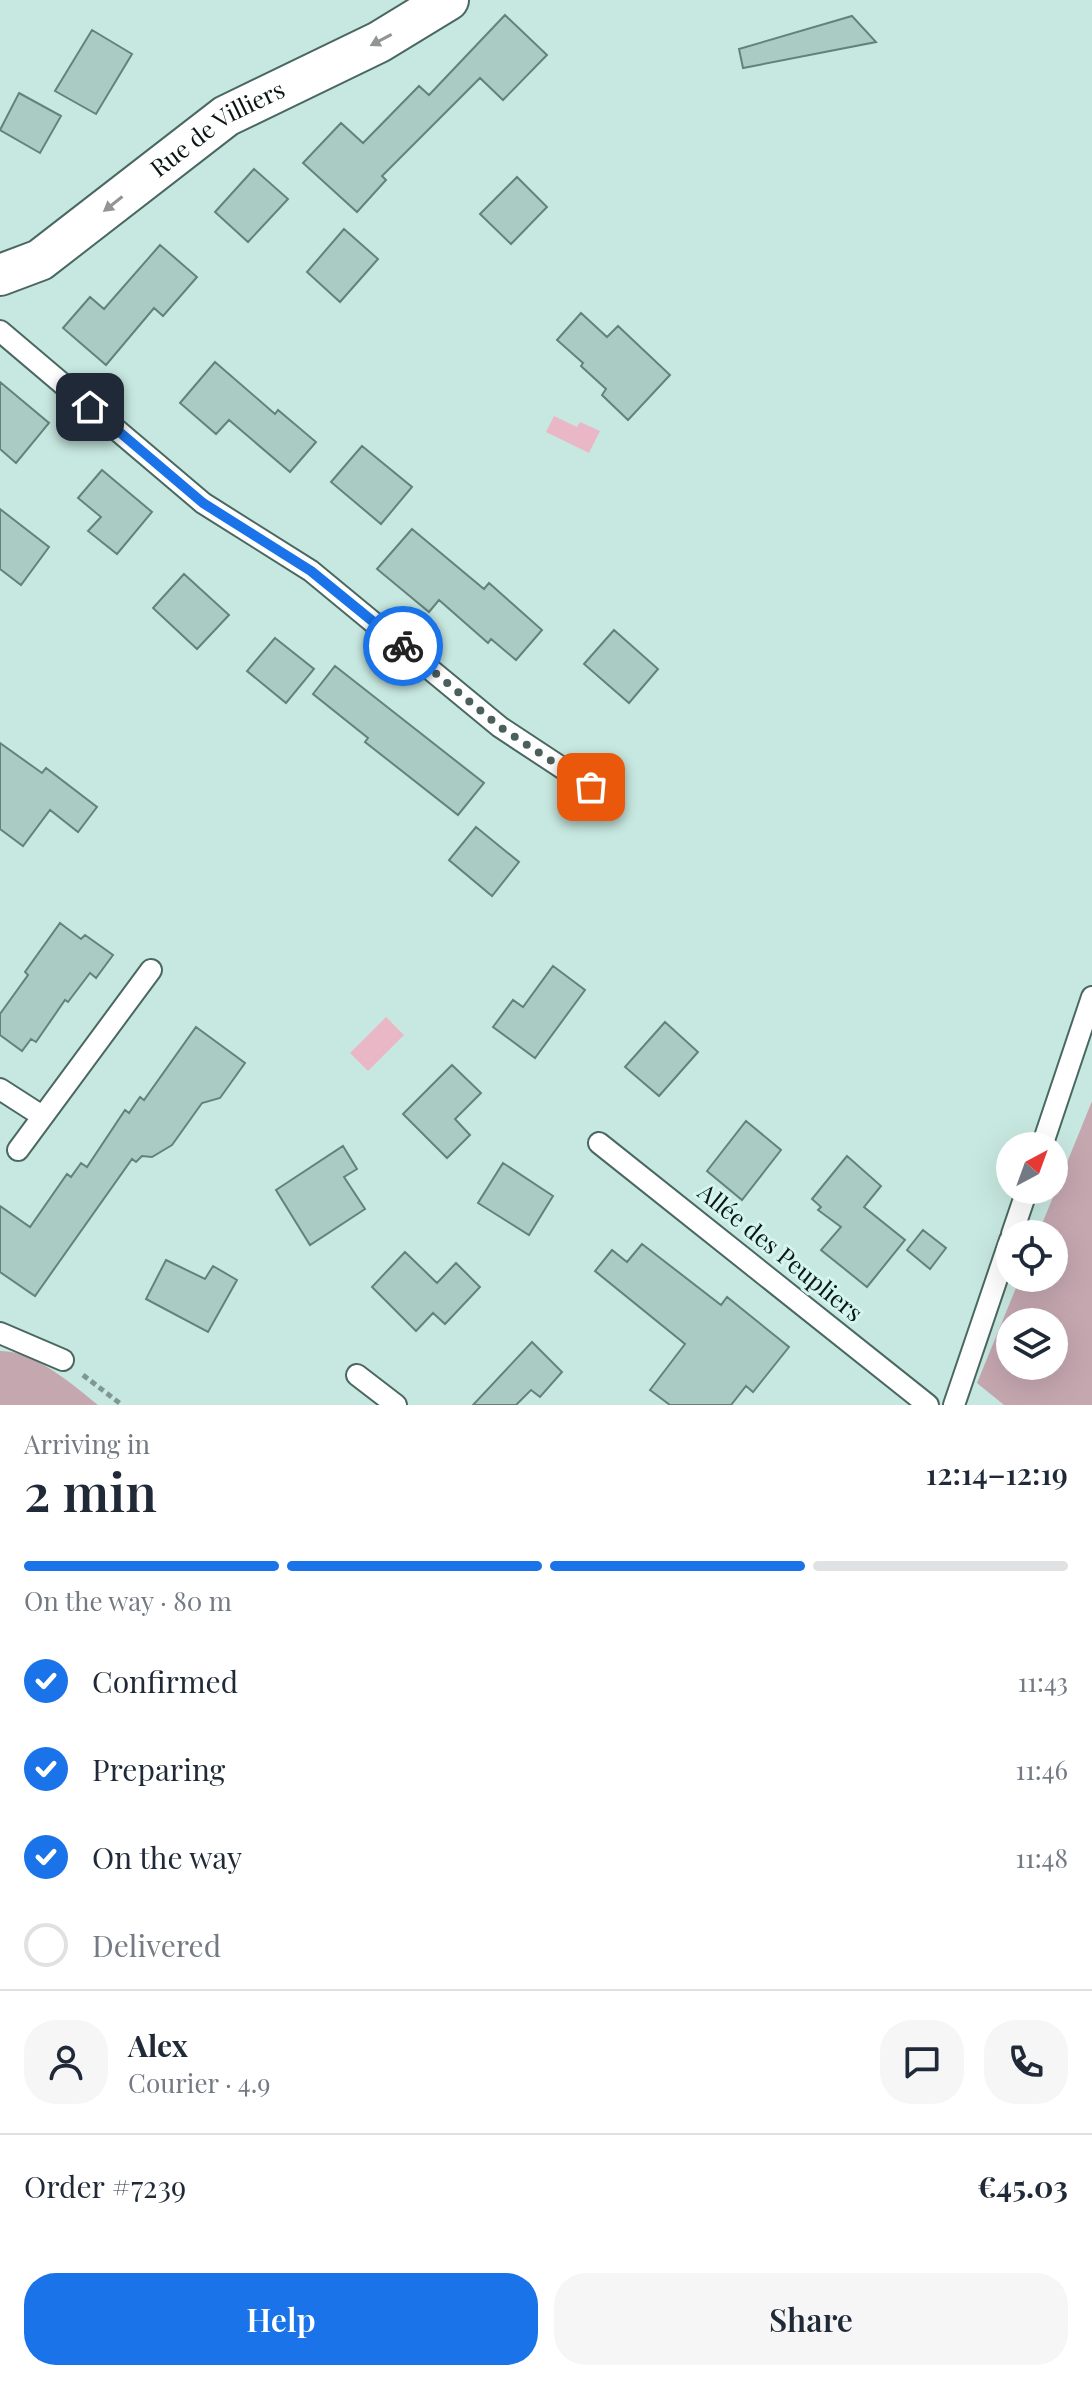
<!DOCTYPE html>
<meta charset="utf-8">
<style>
body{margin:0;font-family:"Playfair Display",serif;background:#f6f6f7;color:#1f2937;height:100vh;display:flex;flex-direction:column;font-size:30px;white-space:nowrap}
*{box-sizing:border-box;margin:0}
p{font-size:26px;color:#747a83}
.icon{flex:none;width:44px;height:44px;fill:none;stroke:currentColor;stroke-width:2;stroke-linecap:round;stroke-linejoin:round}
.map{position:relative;height:1405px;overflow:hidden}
.side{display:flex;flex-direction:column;background:#fff;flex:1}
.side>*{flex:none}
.needle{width:52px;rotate:41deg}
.fabs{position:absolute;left:996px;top:1132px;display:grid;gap:16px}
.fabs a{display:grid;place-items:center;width:72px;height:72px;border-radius:50%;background:#fff;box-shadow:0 8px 32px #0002;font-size:40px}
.pin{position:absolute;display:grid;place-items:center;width:68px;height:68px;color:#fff;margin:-34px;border-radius:16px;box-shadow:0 4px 12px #0006}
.courier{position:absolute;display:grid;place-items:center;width:80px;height:80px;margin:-40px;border:6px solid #1a73e8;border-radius:50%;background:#fff;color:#222;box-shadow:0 2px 10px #0007}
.head em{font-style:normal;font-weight:600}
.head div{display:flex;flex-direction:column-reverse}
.head{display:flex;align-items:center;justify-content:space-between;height:136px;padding:0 24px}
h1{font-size:52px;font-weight:600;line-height:60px}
.bar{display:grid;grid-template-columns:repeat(4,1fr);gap:12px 8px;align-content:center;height:96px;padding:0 24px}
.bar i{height:10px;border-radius:6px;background:#e0e1e3}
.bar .selected{background:#1a73e8}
.bar p{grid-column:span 4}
.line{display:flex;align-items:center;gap:20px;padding:0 24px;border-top:2px solid #e0e1e3}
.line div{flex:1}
.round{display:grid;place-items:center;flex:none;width:84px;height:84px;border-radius:32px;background:#f6f6f7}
ol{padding:0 24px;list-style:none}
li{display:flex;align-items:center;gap:24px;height:88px}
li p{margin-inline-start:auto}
li .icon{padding:8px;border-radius:50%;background:#1a73e8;color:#fff;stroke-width:4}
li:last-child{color:#747a83}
li i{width:44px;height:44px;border:4px solid #e0e1e3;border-radius:50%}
.primary-button{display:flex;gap:16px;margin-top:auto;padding:16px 24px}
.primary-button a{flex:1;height:92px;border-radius:32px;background:#1a73e8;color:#fff;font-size:32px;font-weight:600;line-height:92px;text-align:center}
.primary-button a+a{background:#f6f6f7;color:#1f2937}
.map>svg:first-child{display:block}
.green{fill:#c5a7b0;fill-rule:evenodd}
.water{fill:#eab7c6}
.building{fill:#aacbc3;stroke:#64827b;stroke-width:2}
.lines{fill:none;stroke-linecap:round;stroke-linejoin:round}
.lane-casing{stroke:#4a6861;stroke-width:24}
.street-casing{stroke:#4a6861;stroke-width:44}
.path{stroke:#7f9893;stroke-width:5;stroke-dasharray:6 4;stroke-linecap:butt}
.lane{stroke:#fff;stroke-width:20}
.street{stroke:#fff;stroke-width:40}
.oneway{fill:#919695}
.done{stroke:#4c605b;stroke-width:8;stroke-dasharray:0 14.4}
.route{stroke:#1a73e8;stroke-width:10}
.labels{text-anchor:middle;stroke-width:6;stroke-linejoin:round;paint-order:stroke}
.street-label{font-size:24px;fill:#0a1614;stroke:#d4f5ed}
</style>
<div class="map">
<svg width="1092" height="1405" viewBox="0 0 1092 1405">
<rect width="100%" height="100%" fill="#c7e8e0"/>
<path class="green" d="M 1092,1101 L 1092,1405 L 1004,1405 L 977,1383 L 1020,1278 L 1054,1278 L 1054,1234 L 1038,1234 ZM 1010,1322 L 1054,1322 L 1054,1366 L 1010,1366 Z
M 0,1351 C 33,1350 72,1384 98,1405 L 0,1405 Z"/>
<path class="water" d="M 554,416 L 577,427 L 580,422 L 600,431 L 589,453 L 546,432 Z
M 386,1017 L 404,1035 L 368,1071 L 350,1053 Z"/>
<path class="building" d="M 505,15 L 547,55 L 503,100 L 480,78 L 382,176 L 386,180 L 357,212 L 303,163 L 341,123 L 363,143 L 419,86 L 429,95 Z
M 852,16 L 876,42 L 743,68 L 739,49 Z
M 92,30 L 132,54 L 96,114 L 55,91 Z
M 19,93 L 61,116 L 40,153 L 0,130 Z
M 254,169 L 288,199 L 248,242 L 215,212 Z
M 517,177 L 547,207 L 511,244 L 480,214 Z
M 344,229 L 378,259 L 340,302 L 307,272 Z
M 160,245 L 197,277 L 163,316 L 154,308 L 106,365 L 63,328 L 90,297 L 104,309 Z
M 581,313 L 607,337 L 618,326 L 670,375 L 628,420 L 602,395 L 606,389 L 581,366 L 583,363 L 557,340 Z
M 215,362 L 275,414 L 278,410 L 316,442 L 290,472 L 229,420 L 216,434 L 180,403 Z
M 0,382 L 49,423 L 16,463 L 0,449 Z
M 362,446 L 412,487 L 381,524 L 331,482 Z
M 102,470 L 152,512 L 117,554 L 88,531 L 101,517 L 78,498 Z
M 0,509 L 49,547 L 21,585 L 0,569 Z
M 412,529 L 484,589 L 489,583 L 542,630 L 516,660 L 491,639 L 488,643 L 439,600 L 429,612 L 377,569 Z
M 184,574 L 229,615 L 197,649 L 153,608 Z
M 614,630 L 658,669 L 629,703 L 584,664 Z
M 275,638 L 314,669 L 286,703 L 247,671 Z
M 335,666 L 484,783 L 458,815 L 365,742 L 368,738 L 313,694 Z
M 0,743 L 42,773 L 46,768 L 97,807 L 78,832 L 50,810 L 23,846 L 0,829 Z
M 476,827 L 519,862 L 492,896 L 449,860 Z
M 60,923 L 81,939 L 85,935 L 113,955 L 96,978 L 90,973 L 68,1002 L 65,1000 L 36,1042 L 31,1039 L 22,1051 L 0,1035 L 0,1014 L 28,975 L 25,972 Z
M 553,966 L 585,990 L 535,1058 L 493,1027 L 513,1000 L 523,1007 Z
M 665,1022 L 698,1052 L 659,1096 L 625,1067 Z
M 196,1027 L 245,1063 L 220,1098 L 202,1103 L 172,1145 L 152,1157 L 142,1156 L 136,1162 L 132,1159 L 35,1296 L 0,1272 L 0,1206 L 30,1227 L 67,1174 L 71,1177 L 81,1163 L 87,1167 L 125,1110 L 129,1113 L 140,1097 L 144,1100 Z
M 452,1065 L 481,1093 L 455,1119 L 470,1135 L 447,1158 L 403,1114 Z
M 746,1121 L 781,1150 L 742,1200 L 707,1171 Z
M 343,1146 L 357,1169 L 344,1177 L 365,1209 L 310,1245 L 276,1190 Z
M 847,1156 L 881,1186 L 864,1207 L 905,1240 L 867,1287 L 821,1250 L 841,1227 L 818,1210 L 821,1207 L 812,1199 Z
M 503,1163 L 553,1196 L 529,1235 L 478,1203 Z
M 923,1230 L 946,1248 L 930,1269 L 907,1250 Z
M 642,1244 L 721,1305 L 727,1297 L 789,1347 L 753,1392 L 746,1386 L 731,1405 L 670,1405 L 650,1390 L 685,1344 L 595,1271 L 612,1250 L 627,1262 Z
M 405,1252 L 437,1283 L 456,1263 L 480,1287 L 445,1324 L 433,1313 L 416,1331 L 372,1287 Z
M 166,1260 L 205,1279 L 213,1266 L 237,1280 L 208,1332 L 146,1299 Z
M 532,1342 L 562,1372 L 540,1397 L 531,1390 L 516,1405 L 473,1405 Z"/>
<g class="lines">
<g class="lane-casing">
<path id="lane" d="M 0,331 L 203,503 L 311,571 L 500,727 L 591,787
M 0,1089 L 42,1116
M 599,1143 L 928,1405
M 1042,1146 L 1092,997
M 18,1150 L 151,970
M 1012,1234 L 1027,1190
M 0,1333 L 63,1360
M 357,1375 L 396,1405
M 954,1405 L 1010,1240"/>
</g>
<g class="street-casing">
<g id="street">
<path id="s1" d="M 0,275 L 40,260 L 226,116 L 379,42 L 448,0"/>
</g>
</g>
<path class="path" d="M 83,1375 L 122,1405"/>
<use href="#lane" class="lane"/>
<use href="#street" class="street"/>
</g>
<defs><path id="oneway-solid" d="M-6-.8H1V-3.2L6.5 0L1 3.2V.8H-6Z" transform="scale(2)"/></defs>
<g class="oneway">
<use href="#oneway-solid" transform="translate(381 40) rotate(152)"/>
<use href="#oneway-solid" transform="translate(113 204) rotate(142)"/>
</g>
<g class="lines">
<path class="done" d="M 403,646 L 500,727 L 591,787"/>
<path class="route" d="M 90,407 L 203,503 L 311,571 L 403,646"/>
</g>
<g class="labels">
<g class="street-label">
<text dy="8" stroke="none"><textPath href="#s1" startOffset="264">Rue de Villiers</textPath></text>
<text transform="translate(780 1253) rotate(39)" y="8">Allée des Peupliers</text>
</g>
</g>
</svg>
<div class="fabs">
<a><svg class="needle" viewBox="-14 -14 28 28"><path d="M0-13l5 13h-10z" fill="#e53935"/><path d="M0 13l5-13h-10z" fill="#747a83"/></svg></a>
<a><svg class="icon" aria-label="locate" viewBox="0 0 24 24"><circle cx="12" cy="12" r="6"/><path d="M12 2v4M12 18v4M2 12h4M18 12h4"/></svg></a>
<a><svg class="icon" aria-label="layers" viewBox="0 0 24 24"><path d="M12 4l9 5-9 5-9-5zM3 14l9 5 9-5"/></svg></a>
</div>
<div class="pin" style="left:591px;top:787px;background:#ea580c"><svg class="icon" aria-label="bag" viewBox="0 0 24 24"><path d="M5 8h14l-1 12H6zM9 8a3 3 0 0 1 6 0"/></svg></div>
<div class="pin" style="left:90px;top:407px;background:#1f2937"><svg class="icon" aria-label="home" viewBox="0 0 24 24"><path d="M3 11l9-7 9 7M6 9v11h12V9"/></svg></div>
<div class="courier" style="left:403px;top:646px"><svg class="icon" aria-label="bike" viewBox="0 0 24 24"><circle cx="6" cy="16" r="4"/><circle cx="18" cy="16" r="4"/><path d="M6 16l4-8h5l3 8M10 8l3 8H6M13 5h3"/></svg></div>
</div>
<section class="side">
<div class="head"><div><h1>2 min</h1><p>Arriving in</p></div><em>12:14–12:19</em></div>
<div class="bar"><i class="selected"></i><i class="selected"></i><i class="selected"></i><i></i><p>On the way · 80 m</p></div>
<ol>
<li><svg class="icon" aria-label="check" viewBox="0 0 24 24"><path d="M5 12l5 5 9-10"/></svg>Confirmed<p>11:43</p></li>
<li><svg class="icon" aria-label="check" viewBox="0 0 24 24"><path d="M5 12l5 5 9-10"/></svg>Preparing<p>11:46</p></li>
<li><svg class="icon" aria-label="check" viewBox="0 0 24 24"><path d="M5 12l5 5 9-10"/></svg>On the way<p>11:48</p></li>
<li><i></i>Delivered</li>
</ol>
<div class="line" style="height:144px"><a class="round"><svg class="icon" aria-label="person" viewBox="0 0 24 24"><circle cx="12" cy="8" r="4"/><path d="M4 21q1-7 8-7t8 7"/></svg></a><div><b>Alex</b><p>Courier · 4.9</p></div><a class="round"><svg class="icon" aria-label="chat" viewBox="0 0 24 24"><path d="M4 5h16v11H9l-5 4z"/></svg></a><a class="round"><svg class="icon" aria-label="phone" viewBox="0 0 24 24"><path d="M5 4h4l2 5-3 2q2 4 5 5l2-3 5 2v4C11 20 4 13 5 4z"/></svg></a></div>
<div class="line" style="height:104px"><div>Order #7239</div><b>€45.03</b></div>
<div class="primary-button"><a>Help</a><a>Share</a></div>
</section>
